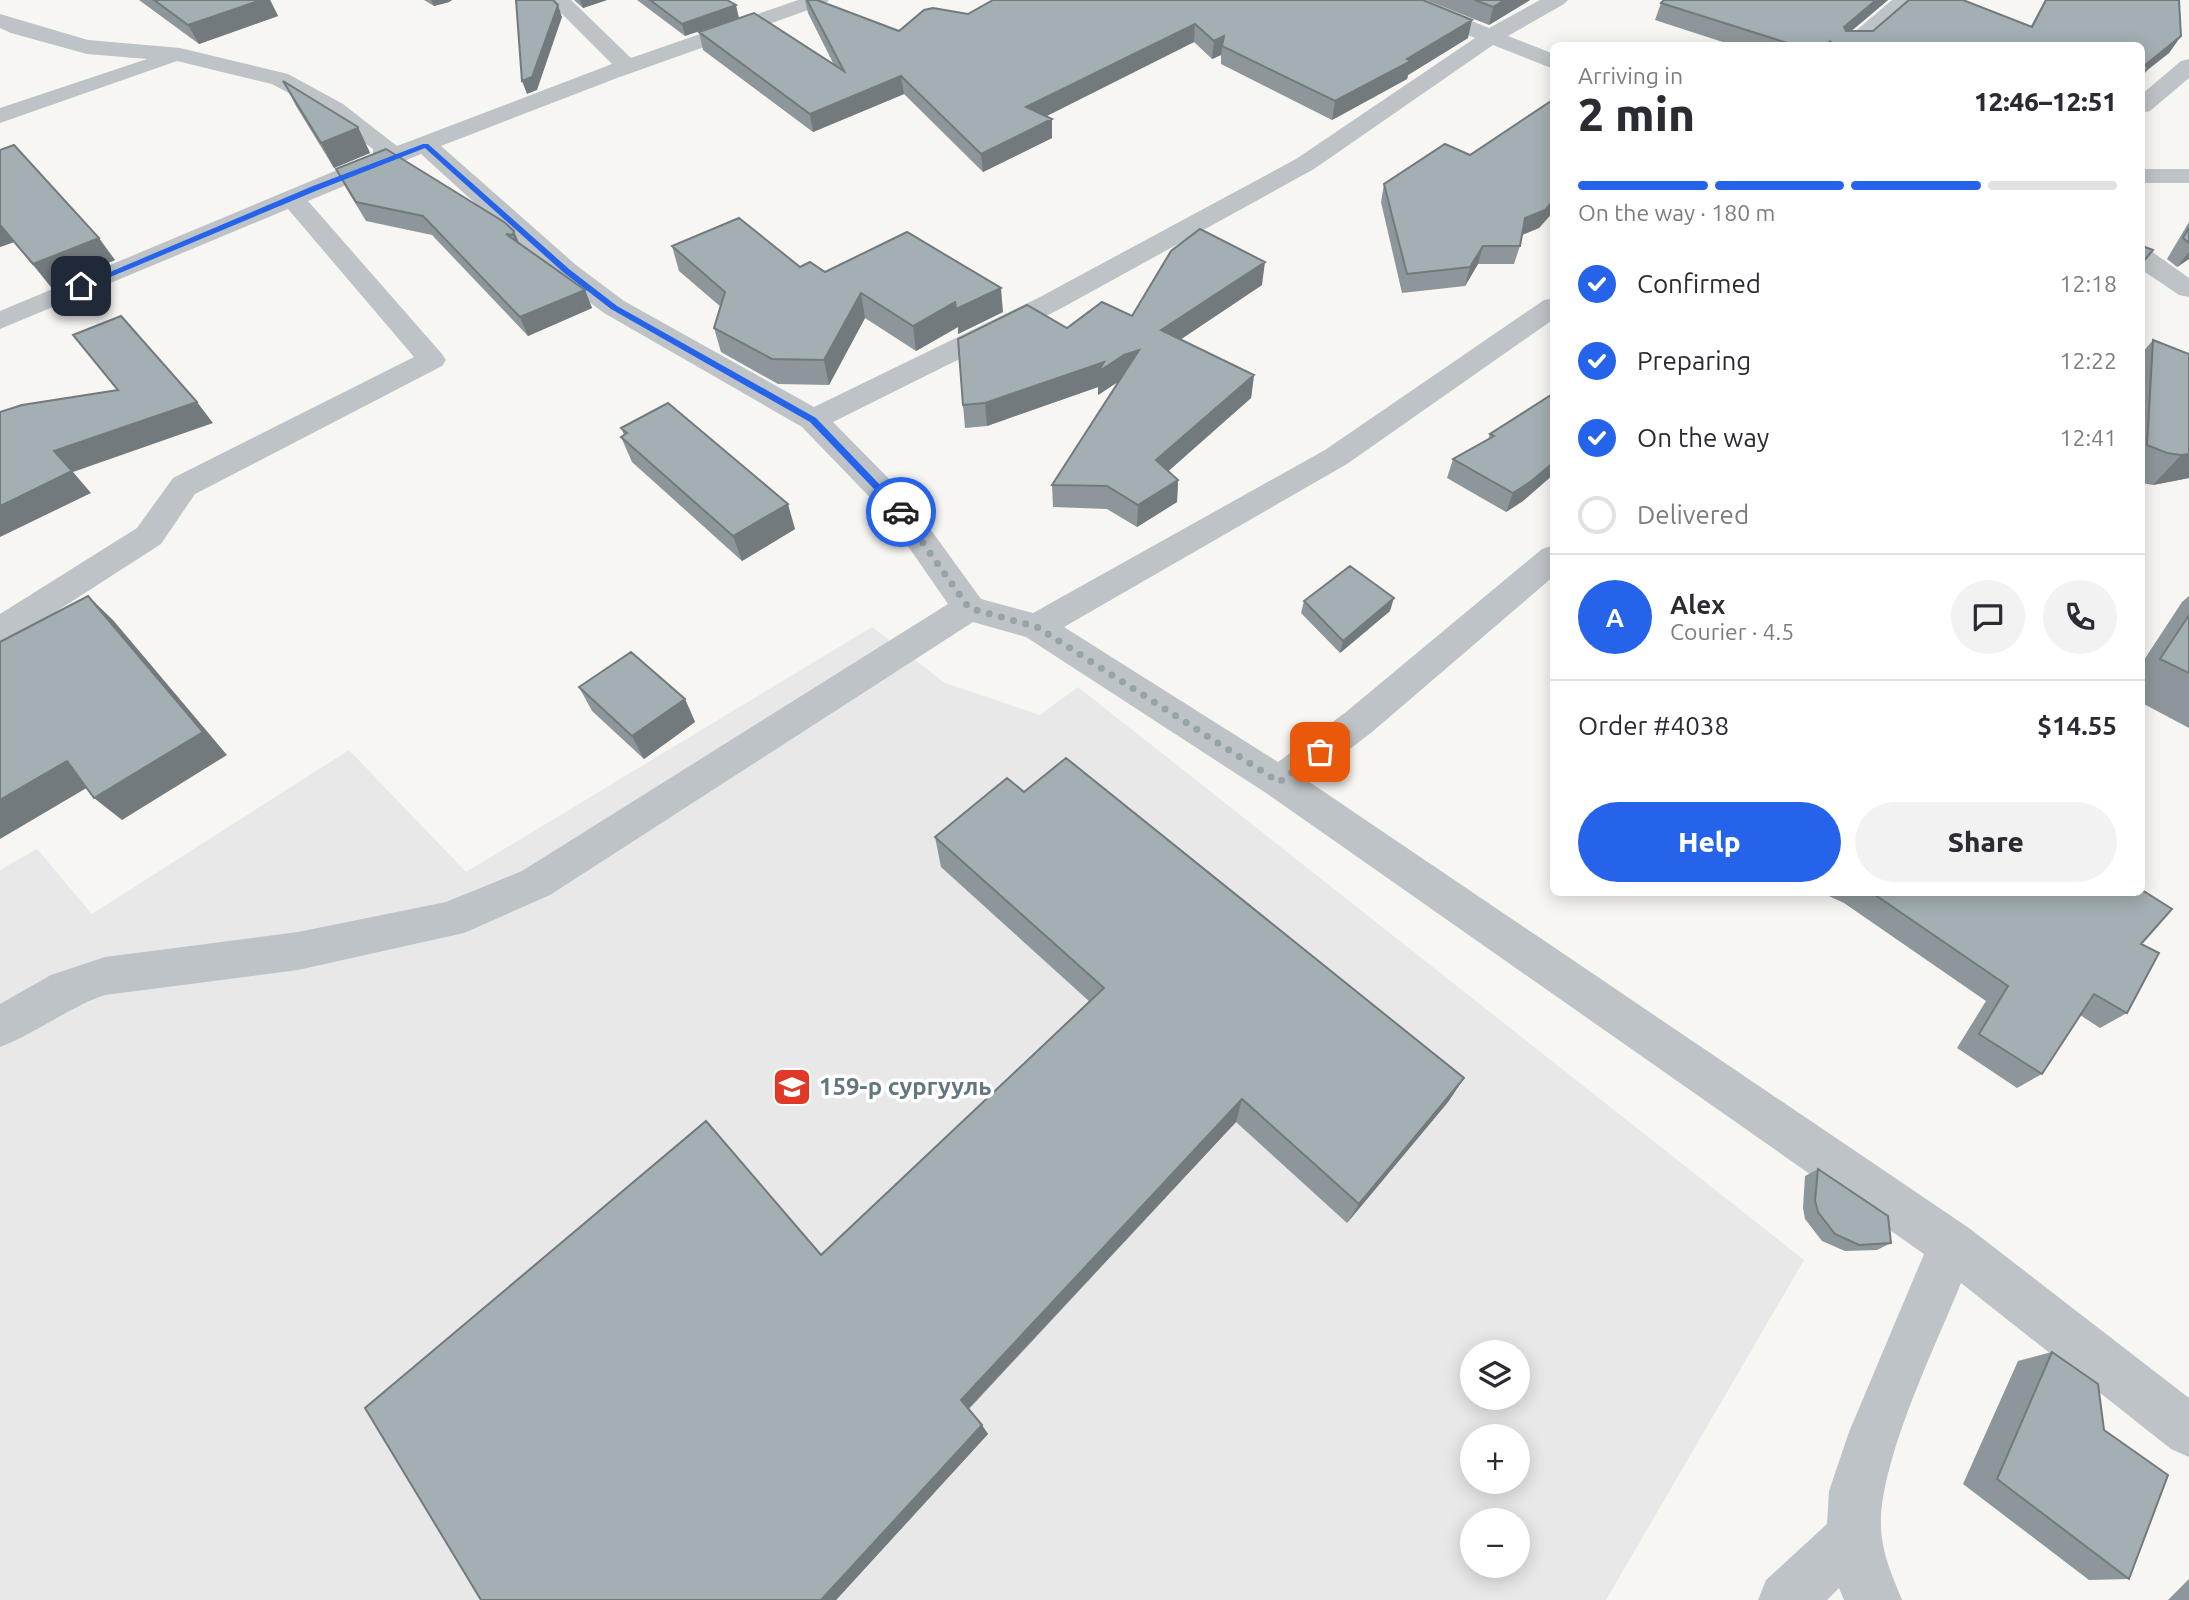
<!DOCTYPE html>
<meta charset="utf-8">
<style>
body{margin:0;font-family:Ubuntu,sans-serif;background:#f2f2f3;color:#2b2b33;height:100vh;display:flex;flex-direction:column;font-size:26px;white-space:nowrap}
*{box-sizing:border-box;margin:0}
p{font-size:23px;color:#7c7c81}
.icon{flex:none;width:38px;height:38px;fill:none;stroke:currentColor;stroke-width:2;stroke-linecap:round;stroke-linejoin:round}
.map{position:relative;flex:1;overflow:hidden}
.sheet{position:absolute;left:1550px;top:42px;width:595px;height:854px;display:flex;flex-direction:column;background:#fff;border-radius:10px;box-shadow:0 4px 18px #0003}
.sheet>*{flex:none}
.fabs{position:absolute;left:1460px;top:1340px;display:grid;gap:14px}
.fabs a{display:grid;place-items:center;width:70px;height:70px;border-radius:50%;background:#fff;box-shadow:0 4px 18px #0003;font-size:35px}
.pin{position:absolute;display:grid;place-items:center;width:60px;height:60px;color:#fff;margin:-30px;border-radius:14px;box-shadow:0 4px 10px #0006}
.courier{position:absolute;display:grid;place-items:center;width:70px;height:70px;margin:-35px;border:5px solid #2563eb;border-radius:50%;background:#fff;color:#222;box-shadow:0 2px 9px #0007}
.overview em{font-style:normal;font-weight:800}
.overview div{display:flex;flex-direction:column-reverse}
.overview{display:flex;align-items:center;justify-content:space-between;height:119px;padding:0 28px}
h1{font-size:46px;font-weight:800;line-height:52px}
.bar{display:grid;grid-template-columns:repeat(4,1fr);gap:10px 7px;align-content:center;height:84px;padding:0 28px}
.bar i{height:9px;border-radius:5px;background:#e1e1e2}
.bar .on{background:#2563eb}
.bar p{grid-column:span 4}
.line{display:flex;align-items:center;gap:18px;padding:0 28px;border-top:2px solid #e1e1e2}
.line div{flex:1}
.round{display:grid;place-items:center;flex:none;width:74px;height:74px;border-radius:37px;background:#f2f2f3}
ol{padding:0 28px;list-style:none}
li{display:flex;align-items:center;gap:21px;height:77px}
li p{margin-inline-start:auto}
li .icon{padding:7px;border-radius:50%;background:#2563eb;color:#fff;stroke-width:4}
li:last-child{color:#7c7c81}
li i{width:38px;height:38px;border:4px solid #e1e1e2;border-radius:50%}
.cta{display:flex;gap:14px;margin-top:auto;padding:14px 28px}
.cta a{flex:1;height:80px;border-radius:42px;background:#2563eb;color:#fff;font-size:28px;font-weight:800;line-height:80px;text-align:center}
.cta a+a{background:#f2f2f3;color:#2b2b33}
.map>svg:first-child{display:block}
.built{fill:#e7e8e7;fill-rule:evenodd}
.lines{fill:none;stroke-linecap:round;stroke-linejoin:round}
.street{fill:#bdc3c6;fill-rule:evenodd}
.wall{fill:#8d969a}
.shaded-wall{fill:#737a7d}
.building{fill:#a4afb3;stroke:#737a7d;stroke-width:2}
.route{fill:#2563eb}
.done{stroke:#96a3a7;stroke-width:7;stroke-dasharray:0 12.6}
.labels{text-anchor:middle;stroke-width:7;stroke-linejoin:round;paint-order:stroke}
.poi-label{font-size:24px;font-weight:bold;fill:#62767e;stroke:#fff;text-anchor:start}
</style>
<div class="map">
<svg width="2189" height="1600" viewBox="0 0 2189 1600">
<rect width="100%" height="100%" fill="#f7f6f3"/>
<path class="built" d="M 872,627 L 945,683 L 1040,715 L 1078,687 L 1804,1260 L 1606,1600 L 0,1600 L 0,870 L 37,849 L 92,914 L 349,750 L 466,872 ZM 1472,1353 L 1517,1353 L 1517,1398 L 1472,1398 ZM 1472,1437 L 1517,1437 L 1517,1482 L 1472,1482 ZM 1472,1521 L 1517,1521 L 1517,1566 L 1472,1566 Z"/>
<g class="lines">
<path class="street" d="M 548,0 L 571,0 L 631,58 L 798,0 L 829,0 L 825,4 L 617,78 L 441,146 L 576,265 L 624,301 L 814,407 L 1040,297 L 1296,159 L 1475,38 L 1393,4 L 1389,0 L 1419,0 L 1489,28 L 1540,0 L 1568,0 L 1564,4 L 1508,36 L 1554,54 L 1554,69 L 1493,45 L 1314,169 L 1060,309 L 833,422 L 907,497 L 981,599 L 1033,613 L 1325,450 L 1544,300 L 1554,298 L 1554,319 L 1347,464 L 1064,627 L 1278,762 L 1346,712 L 1542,549 L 1554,545 L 1554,576 L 1372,732 L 1308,781 L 1969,1228 L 2189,1398 L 2189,1457 L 2171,1449 L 1961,1283 C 1936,1346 1872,1474 1882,1539 C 1885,1560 1894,1580 1902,1600 L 1844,1600 L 1839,1588 L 1827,1600 L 1758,1600 L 1766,1580 L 1827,1524 L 1829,1491 L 1849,1432 L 1924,1254 L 1266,793 L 1026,637 L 973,622 L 550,895 L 464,933 L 298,970 L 105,995 C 67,1008 37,1033 0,1047 L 0,1004 L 51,975 L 105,957 L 298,932 L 446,902 L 522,871 L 948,604 L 885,513 L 802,427 L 604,313 L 556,277 L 421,154 L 308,201 L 442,354 L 446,360 L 442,366 L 195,494 L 161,544 L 12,640 L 0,644 L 0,614 L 137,528 L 173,478 L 414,357 L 288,209 L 0,329 L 0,311 L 373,155 L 373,149 L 327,114 L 272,84 L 177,61 L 0,123 L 0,108 L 147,59 L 87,54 L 11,33 L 0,28 L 0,14 L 88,40 L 180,48 L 288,74 L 343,104 L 397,146 L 612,64 Z
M 1892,0 L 1916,0 L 1863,46 L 1838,46 Z
M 2189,59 L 2189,78 L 2150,111 L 2142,113 L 2142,94 L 2181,61 Z
M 2142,169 L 2189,169 L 2189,183 L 2142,183 Z
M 2142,249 L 2151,251 L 2189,278 L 2189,297 L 2179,295 L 2142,270 Z"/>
</g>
<path class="wall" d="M 139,0 L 270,0 L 278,16 L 199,44 Z
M 424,0 L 452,0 L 449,2 L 434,6 Z
M 574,0 L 607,0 L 583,8 Z
M 637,0 L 727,0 L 685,36 Z
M 805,0 L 899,31 L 968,14 L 993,0 L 1468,38 L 1408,75 L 1407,79 L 1332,120 L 1221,64 L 1221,55 L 1212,59 L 1194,42 L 1046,116 L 1052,119 L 1052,138 L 983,172 L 904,94 L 813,132 L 703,50 L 699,32 L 834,65 L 808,13 Z
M 1426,0 L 1530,0 L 1489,25 Z
M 1888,0 L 1851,31 L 2031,26 L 2045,0 L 2179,0 L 2181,36 L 2169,53 L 2146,71 L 2142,78 L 2142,46 L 1735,46 L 1655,20 L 1661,3 Z
M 283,81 L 358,127 L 370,153 L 334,168 L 296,106 Z
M 1554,99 L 1554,211 L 1539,228 L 1522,235 L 1520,246 L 1514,264 L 1478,264 L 1465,286 L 1402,293 L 1381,202 L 1384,184 L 1470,155 Z
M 0,150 L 115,260 L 51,287 L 14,242 L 0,247 Z
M 336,169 L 504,222 L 519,243 L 585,290 L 592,308 L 528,336 L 432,235 L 366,221 L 346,188 Z
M 2189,222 L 2189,259 L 2177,267 L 2167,259 Z
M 672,246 L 800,267 L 1003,312 L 958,334 L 958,327 L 916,351 L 865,318 L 829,385 L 778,384 L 721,352 L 714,328 L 721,307 L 679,271 Z
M 1262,285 L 1180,340 L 1254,375 L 1251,398 L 1168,471 L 1178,480 L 1177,502 L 1137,527 L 1107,509 L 1053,507 L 1052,485 L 1119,381 L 1098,395 L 1098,387 L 987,426 L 965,428 L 963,405 L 1067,328 L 1132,316 Z
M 2153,340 L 2189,478 L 2153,485 L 2142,483 L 2142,353 Z
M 1554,393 L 1523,501 L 1506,512 L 1447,478 L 1453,459 L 1488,440 L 1490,434 Z
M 621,428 L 795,529 L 742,561 L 632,462 L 621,437 L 624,435 Z
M 2189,596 L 2189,728 L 2142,703 L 2142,663 L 2182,602 Z
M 1304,601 L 1390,611 L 1340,653 L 1301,613 Z
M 579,687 L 685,699 L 695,722 L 644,759 L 592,711 Z
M 1024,792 L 1464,1078 L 1448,1102 L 1347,1223 L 1236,1122 L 969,1409 L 988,1434 L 836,1600 L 481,1600 L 821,1255 L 1090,1002 L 941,867 L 935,837 Z
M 1820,892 L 2142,892 L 2141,944 L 2127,1013 L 2100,1028 L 2080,1015 L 2042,1074 L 2017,1088 L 1957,1048 L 1986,1001 L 1844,903 Z
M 1818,1169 L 1891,1243 L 1877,1250 L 1845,1251 L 1822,1241 L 1805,1219 L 1803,1208 L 1805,1176 Z
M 2052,1352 L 2104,1430 L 2129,1579 L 2089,1580 L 1963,1484 L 2018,1361 Z
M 2189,1579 L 2189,1600 L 2168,1600 Z"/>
<path class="shaded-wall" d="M 261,0 L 270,0 L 278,16 L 199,44 L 188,25 Z
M 431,0 L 452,0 L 449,2 L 434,6 Z
M 580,0 L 607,0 L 583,8 Z
M 1505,0 L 1530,0 L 1489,25 L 1493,7 Z
M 1876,0 L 1888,0 L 1836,44 L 1844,27 Z
M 558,5 L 562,17 L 537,90 L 527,94 L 522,81 Z
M 736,5 L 739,18 L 685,36 L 682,24 Z
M 1472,20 L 1468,38 L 1408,75 L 1407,79 L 1332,120 L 1335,101 Z
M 1195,24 L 1194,42 L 1027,126 L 1026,107 Z
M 1224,36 L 1221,55 L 1212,59 L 1214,41 Z
M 2181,36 L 2169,53 L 2146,71 L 2142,78 L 2142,68 L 2144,66 Z
M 901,76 L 904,94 L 813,132 L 810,114 Z
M 1052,119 L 1052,138 L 983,172 L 981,154 Z
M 358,127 L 370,153 L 334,168 L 321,143 Z
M 1554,200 L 1554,211 L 1539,228 L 1519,236 L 1525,218 Z
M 0,225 L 14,242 L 0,247 Z
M 514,231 L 522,250 L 520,254 L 513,235 Z
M 99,238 L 115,260 L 51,287 L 33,264 Z
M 1483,246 L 1478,264 L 1465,286 L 1470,267 Z
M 2189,252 L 2189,259 L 2177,267 Z
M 1265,262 L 1262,285 L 1160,353 L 1161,330 Z
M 1001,288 L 1003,312 L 958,334 L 958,327 L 916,351 L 913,326 L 955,302 Z
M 585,290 L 592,308 L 528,336 L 520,317 Z
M 861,293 L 865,318 L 829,385 L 824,360 Z
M 1139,350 L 1124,378 L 1098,395 L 1098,387 L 987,426 L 985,403 Z
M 1254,375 L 1251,398 L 1155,483 L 1156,460 Z
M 197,402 L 213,423 L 73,472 L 91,493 L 0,537 L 0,506 L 54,451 Z
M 2189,454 L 2189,478 L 2153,485 L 2181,455 Z
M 1554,462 L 1554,474 L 1523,501 L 1506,512 L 1513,493 Z
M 1178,480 L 1177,502 L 1137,527 L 1138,505 Z
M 788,504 L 795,529 L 742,561 L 733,536 Z
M 88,596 L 113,620 L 227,755 L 122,820 L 94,798 Z
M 1394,598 L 1390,611 L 1340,653 L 1343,641 Z
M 685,699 L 695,722 L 644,759 L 632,736 Z
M 67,761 L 95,783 L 0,839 L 0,800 Z
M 1464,1078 L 1448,1102 L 1347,1223 L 1359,1204 Z
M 1242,1099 L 1236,1122 L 967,1410 L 961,1400 Z
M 982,1425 L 988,1434 L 836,1600 L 821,1600 Z"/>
<path class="building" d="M 154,0 L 261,0 L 188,25 Z
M 516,0 L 553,0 L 558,5 L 532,77 L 522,81 Z
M 650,0 L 727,0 L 736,5 L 682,24 Z
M 807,0 L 817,0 L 899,31 L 924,10 L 933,8 L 968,14 L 993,0 L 1423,0 L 1472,20 L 1407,59 L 1411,61 L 1335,101 L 1222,46 L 1224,36 L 1214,41 L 1195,24 L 1026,107 L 1052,119 L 981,154 L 901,76 L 810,114 L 699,32 L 754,13 L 844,71 Z
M 1475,0 L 1505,0 L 1493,7 Z
M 1664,0 L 1876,0 L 1844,27 L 1846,31 L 1873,31 L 1909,0 L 1963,0 L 2032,27 L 2046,0 L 2179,0 L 2181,36 L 2144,66 L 2149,67 L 2142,74 L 2142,46 L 1833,46 L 1830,41 L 1825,46 L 1797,46 L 1661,3 Z
M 283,81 L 358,127 L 358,128 L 321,143 Z
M 1554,99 L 1554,200 L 1545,210 L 1525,218 L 1520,246 L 1483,246 L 1470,267 L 1407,274 L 1384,184 L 1445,144 L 1470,155 Z
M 14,145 L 99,238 L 33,264 L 0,225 L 0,150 Z
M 386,149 L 504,222 L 514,231 L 513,235 L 506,234 L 585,290 L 520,317 L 423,216 L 356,202 L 336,169 Z
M 739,218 L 800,267 L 810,262 L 825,272 L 907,232 L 1001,288 L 956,309 L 955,302 L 913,326 L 861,293 L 824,360 L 772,359 L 714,328 L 725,292 L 672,246 Z
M 2189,228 L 2189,243 L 2183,238 Z
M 1200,229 L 1265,262 L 1161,330 L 1254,375 L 1156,460 L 1178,480 L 1138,505 L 1107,486 L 1052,485 L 1139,350 L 1124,355 L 1098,372 L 1104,362 L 985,403 L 963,405 L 958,339 L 1027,305 L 1067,328 L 1102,302 L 1132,316 L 1171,251 Z
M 2142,246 L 2153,250 L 2142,263 Z
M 121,316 L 197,402 L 54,451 L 72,471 L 0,506 L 0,412 L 22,405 L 118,390 L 73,335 Z
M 2153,340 L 2189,354 L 2189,454 L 2181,455 L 2167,453 L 2147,445 Z
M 1554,393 L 1554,462 L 1530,482 L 1513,493 L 1453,459 L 1494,436 L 1490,434 Z
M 668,403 L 788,504 L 733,536 L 621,437 L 627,433 L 621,428 Z
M 1350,566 L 1394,598 L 1343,641 L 1304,601 Z
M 88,596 L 203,732 L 94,798 L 67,761 L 0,800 L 0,642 Z
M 2189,615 L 2189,673 L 2160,659 Z
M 631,652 L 685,699 L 632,736 L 579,687 Z
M 1066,758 L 1464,1078 L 1359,1204 L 1242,1099 L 961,1400 L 982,1425 L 821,1600 L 481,1600 L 365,1408 L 706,1121 L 821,1255 L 1104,988 L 935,837 L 1007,778 L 1024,792 Z
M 2142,890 L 2172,909 L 2141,944 L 2159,953 L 2127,1013 L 2094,994 L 2042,1074 L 1979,1034 L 2008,986 L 1871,892 L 2142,892 Z
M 1818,1169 L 1888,1216 L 1891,1243 L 1859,1245 L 1835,1234 L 1818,1212 L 1815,1201 Z
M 2052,1352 L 2098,1384 L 2104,1430 L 2168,1475 L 2129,1579 L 1997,1479 Z"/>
<path class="route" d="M 423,144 L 428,144 L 569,269 L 617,306 L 816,418 L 904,510 L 904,514 L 898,514 L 810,422 L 611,309 L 563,272 L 425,148 L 318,190 L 84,288 L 77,286 L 313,186 Z"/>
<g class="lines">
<path class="done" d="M 901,512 L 969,608 L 1037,627 L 1279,782 L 1320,752"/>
</g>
<defs>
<g id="school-square" transform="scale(2.0125)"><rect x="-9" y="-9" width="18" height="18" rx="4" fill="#e13828" stroke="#fff"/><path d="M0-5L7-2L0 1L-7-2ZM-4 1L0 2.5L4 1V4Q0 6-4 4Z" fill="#fff"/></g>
</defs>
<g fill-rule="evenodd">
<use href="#school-square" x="792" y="1087"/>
</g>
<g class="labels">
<g class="poi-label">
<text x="819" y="1095">159-р сургууль</text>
</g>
</g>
</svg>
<div class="fabs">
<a><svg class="icon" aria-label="layers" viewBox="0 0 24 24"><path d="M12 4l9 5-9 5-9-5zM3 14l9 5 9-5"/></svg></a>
<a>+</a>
<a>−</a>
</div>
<div class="pin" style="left:1320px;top:752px;background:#ea580c"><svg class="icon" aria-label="bag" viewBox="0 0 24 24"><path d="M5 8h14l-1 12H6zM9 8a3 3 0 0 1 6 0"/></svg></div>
<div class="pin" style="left:81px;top:286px;background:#1f2937"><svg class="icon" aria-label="home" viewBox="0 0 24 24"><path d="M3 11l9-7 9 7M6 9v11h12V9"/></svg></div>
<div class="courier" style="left:901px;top:512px"><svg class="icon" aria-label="car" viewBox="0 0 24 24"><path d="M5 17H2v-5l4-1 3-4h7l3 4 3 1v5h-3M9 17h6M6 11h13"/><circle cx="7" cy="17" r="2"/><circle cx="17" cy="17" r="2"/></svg></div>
<section class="sheet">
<div class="overview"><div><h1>2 min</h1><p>Arriving in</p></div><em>12:46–12:51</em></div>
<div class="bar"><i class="on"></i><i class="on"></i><i class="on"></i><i></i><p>On the way · 180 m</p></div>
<ol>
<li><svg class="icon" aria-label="check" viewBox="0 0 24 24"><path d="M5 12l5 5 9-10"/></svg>Confirmed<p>12:18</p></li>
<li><svg class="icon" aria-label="check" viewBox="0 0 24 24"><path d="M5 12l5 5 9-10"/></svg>Preparing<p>12:22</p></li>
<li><svg class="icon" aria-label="check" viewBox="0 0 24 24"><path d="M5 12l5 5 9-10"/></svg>On the way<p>12:41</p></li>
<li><i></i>Delivered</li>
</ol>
<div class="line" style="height:126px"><b class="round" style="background:#2563eb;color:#fff">A</b><div><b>Alex</b><p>Courier · 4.5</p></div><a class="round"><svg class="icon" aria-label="chat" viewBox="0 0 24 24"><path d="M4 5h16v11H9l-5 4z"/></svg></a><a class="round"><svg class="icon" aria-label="phone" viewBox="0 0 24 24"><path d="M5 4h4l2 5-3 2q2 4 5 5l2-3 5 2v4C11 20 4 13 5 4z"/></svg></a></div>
<div class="line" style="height:91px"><div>Order #4038</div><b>$14.55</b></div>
<div class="cta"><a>Help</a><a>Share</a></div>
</section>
</div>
